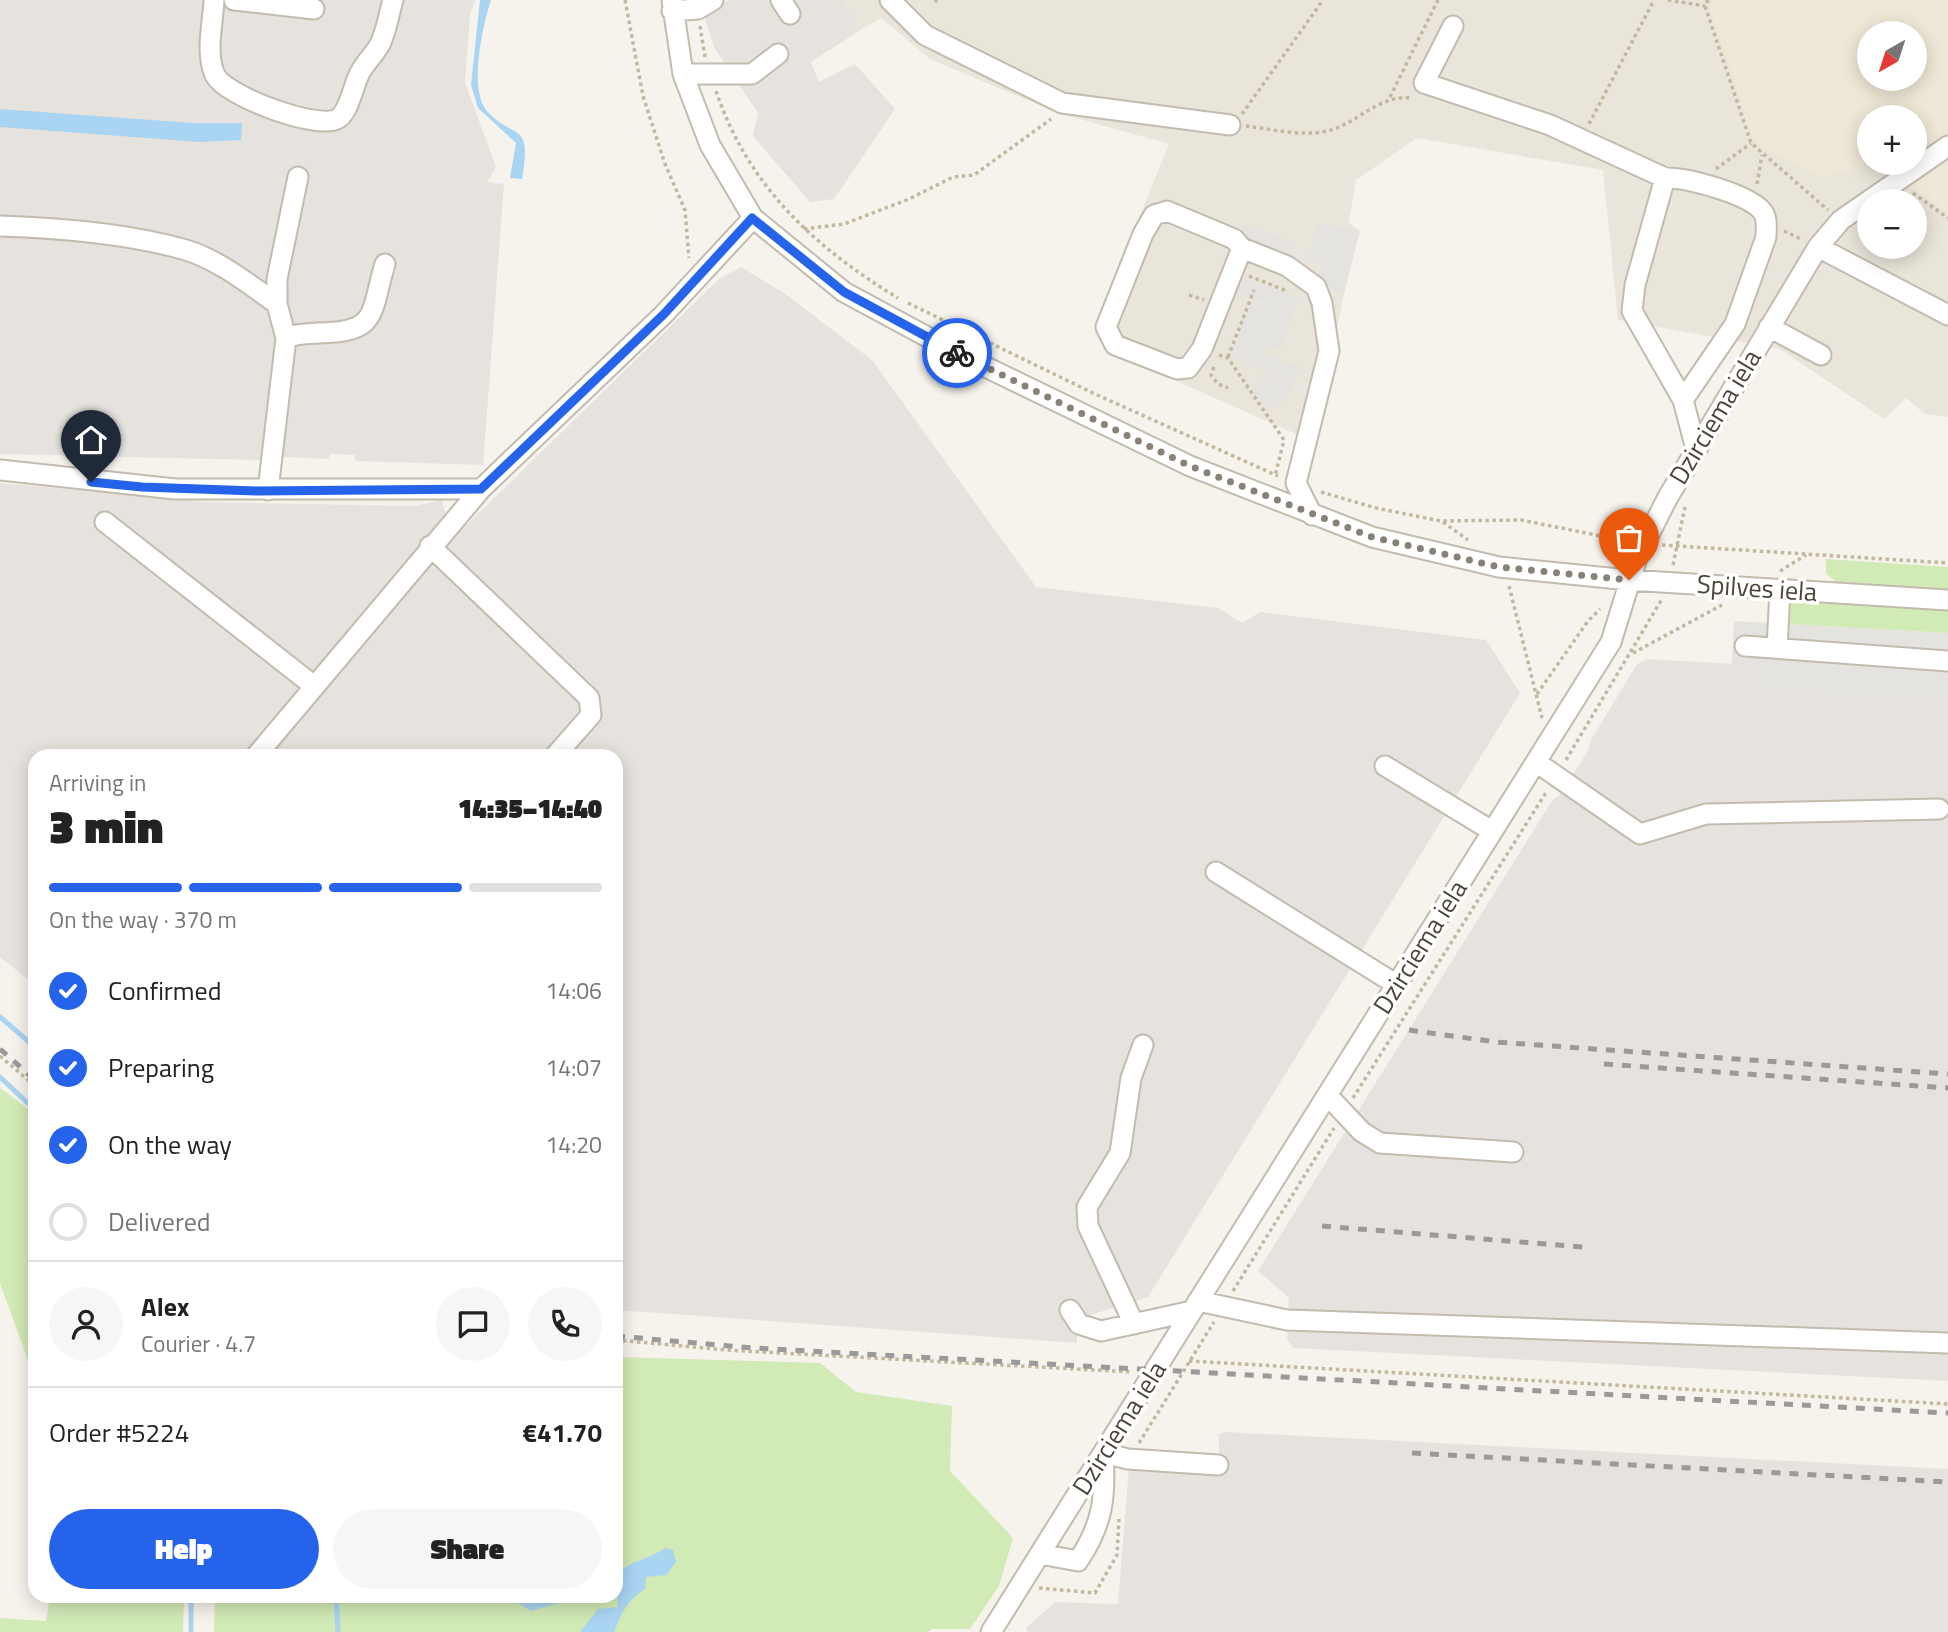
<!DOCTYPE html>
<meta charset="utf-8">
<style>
body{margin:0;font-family:"Titillium Web",sans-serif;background:#f6f6f6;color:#222;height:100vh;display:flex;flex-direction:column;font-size:26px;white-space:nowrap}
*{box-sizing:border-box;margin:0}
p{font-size:23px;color:#767676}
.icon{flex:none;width:38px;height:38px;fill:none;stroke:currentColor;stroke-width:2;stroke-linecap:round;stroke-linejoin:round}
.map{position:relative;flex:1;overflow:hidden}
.details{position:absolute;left:28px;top:749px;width:595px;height:854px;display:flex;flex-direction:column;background:#fff;border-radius:21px;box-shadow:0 4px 18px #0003}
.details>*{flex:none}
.needle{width:46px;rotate:219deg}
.controls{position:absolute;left:1857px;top:21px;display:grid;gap:14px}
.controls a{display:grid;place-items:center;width:70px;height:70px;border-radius:50%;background:#fff;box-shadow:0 4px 18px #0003;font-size:35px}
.pin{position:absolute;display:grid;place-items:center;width:60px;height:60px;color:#fff;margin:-72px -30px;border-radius:50% 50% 50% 0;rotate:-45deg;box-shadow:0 0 7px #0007}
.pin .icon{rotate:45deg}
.courier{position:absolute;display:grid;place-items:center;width:70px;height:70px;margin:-35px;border:5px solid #2563eb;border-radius:50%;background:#fff;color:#222;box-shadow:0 2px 9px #0007}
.head em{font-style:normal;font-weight:800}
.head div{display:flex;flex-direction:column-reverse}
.head{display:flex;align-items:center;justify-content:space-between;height:119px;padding:0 21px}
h1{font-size:46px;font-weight:800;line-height:52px}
.bar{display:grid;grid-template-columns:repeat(4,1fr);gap:10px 7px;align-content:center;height:84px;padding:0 21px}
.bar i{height:9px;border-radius:5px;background:#e0e0e0}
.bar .active{background:#2563eb}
.bar p{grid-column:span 4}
.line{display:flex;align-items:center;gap:18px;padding:0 21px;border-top:2px solid #e0e0e0}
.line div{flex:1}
.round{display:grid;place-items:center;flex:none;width:74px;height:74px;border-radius:37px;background:#f6f6f6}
ol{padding:0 21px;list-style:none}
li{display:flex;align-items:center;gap:21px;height:77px}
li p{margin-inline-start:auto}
li .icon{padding:7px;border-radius:50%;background:#2563eb;color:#fff;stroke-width:4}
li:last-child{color:#767676}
li i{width:38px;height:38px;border:4px solid #e0e0e0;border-radius:50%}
.cta{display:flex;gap:14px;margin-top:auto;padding:14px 21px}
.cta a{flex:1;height:80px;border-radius:42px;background:#2563eb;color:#fff;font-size:28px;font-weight:800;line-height:80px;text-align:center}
.cta a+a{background:#f6f6f6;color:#222}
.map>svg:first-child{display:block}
.residential{fill:#eae5da;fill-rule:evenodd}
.industrial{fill:#e6e2dd}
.education{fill:#efe8d6;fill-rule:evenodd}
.green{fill:#d2eab5}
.parking{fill:#e5e3e0}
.water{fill:#a9d4f2}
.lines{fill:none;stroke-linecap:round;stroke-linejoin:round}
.stream{stroke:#a9d4f2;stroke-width:5}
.minor-casing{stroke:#c2bbae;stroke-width:23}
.path{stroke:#c4b79f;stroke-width:3.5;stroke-dasharray:3.5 3.5;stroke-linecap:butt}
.minor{stroke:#fff;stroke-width:19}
.rail{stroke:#9a9a9a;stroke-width:5;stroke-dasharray:9 9;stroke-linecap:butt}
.done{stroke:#878178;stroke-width:7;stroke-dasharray:0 12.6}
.route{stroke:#2563eb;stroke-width:9}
.labels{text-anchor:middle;stroke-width:7;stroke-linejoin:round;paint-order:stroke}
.street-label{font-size:26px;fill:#4b4439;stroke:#fff}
</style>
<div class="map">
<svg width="1948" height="1632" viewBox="0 0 1948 1632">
<rect width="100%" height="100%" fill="#f6f3ec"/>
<path class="residential" d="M 843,0 L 1948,0 L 1948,417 L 1925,414 L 1906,398 L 1884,419 L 1780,349 L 1618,320 L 1603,170 L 1417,138 L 1356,180 L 1349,223 L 1360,231 L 1344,293 L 1314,442 L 1111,352 L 1099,339 L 1096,323 L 1169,144 L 1058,113 L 930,59 L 881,18 L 862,29 ZM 1869,33 L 1914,33 L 1914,79 L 1869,79 ZM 1869,117 L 1914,117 L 1914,163 L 1869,163 ZM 1869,201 L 1914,201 L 1914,247 L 1869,247 Z"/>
<path class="industrial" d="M 0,0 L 475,0 L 470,14 L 465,83 L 496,167 L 487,182 L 504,184 L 483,465 L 355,461 L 355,455 L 330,454 L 329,459 L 287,457 L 256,460 L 0,454 Z
M 729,0 L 843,0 L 862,29 L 811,62 L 819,82 L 855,64 L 895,109 L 834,199 L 810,202 L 753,136 L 758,113 L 715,49 L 702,10 Z
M 741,267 L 784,293 L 872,360 L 1036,587 L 1218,608 L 1242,623 L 1260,612 L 1486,640 L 1520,693 L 1148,1297 L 1087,1316 L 1077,1334 L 1077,1343 L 616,1310 L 616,756 L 35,756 L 35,985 L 0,957 L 0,483 L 208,502 L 415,506 L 442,500 L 452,539 L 719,279 Z
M 1647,659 L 1755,665 L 1755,692 L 1948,701 L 1948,1381 L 1293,1348 L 1287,1339 L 1289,1298 L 1258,1271 L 1552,801 L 1560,794 L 1588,751 L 1591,740 L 1637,664 Z
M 1225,1432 L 1948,1469 L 1948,1632 L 1027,1632 L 1027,1627 L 1055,1602 L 1118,1604 L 1129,1467 L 1219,1458 L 1219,1434 Z"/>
<path class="education" d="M 1714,0 L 1948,0 L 1948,214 L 1899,178 L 1872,163 L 1821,177 L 1754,142 L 1710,7 ZM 1869,33 L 1914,33 L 1914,79 L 1869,79 ZM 1869,117 L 1914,117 L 1914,163 L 1869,163 Z"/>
<path class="green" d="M 1826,559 L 1948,567 L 1948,589 L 1837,582 L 1826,574 Z
M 1788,599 L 1948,609 L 1948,633 L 1784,624 Z
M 0,1088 L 35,1114 L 35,1380 L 0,1283 Z
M 616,1357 L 820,1363 L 856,1392 L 952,1406 L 950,1471 L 1013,1538 L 999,1586 L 970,1629 L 932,1629 L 928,1632 L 214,1632 L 215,1596 L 616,1596 Z
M 50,1596 L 184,1596 L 183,1632 L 0,1632 L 0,1618 L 46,1621 Z"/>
<path class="parking" d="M 1244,223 L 1295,243 L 1287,266 L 1236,245 Z
M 1318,223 L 1360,231 L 1344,293 L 1316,287 L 1321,264 L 1308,258 Z
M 1227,271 L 1299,298 L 1280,349 L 1269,345 L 1265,354 L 1300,368 L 1286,398 L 1268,411 L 1250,387 L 1269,376 L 1269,372 L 1230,357 L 1251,302 L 1265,307 L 1267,303 L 1221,286 Z
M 1734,621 L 1948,633 L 1948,701 L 1755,692 L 1755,666 L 1732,664 Z"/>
<path class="water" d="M 480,0 L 491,0 C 483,24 468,90 487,111 C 516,142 532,120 522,179 L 510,178 L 516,143 L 478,108 L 471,85 Z
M 0,109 L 193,123 L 242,123 L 241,140 L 200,142 L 0,127 Z
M 665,1548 L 673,1550 L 676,1562 L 666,1575 L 646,1577 L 645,1589 C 628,1599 621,1614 614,1632 L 580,1632 L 598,1609 L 618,1607 L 616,1576 C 630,1559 649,1560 665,1548 Z
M 507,1596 L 563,1596 L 559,1603 L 531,1611 Z"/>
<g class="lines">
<path class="stream" d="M 0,1017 L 35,1047
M 0,1077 L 35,1110
M 336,1596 L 338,1632
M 191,1632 L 191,1596"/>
<g class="minor-casing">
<path id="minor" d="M 214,0 C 213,23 205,53 215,75 C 225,96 317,130 337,119 C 348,114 353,88 358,77 C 364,62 376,54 381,42 C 387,28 389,14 393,0
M 234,0 L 314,9
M 672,0 L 683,74 L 710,145 L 753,218 L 844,292 L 959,354 L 1190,466 L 1372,537 L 1499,567 L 1629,580 L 1948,600
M 781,0 L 790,14
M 890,0 L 925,35 L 1062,103 L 1230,125
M 672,11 L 698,9 L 713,0
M 1453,26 L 1424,83 L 1550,125 L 1665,178 L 1635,285 L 1632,311 L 1683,400 L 1696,449
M 683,74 L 752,74 L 778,54
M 1665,178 C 1686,177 1748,194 1762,211 C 1768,218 1766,228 1766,237 L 1735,324 L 1683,400
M 0,226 C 61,228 127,233 186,250 C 219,260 250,285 277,304
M 1818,247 L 1948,315
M 1242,248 L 1202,349 L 1188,368 L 1177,369 L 1115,345 L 1106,327 L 1143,234 L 1154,215 L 1167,211 L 1234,239 L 1242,248 L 1287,266 L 1316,287 L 1322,303 L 1329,351 L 1296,483 L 1312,515
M 1769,327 L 1821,355
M 286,338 C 297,333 307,334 319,333 C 379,332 370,314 385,264
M 0,470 L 175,489 L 481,489
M 268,490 L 286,338 L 277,304 L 277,279 L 298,177
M 105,522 L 314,686
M 430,546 L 589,698 L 591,715 L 555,756
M 1745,646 L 1948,661
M 1777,648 L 1780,590
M 256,756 L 481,489 L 664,314 L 753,218
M 1536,762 L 1640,834 L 1706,814 L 1939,809
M 1385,766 L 1492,831
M 1216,872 L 1397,985
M 1328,1096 L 1362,1132 L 1380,1143 L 1513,1152
M 1198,1301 L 1287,1320 L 1948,1343
M 1070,1310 L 1079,1324 L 1101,1331 L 1192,1311
M 1134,1324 L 1088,1226 L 1087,1207 L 1120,1153 L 1131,1078 L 1143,1045
M 1103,1453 L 1128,1459 L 1218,1465
M 1040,1554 L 1078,1561 C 1103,1524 1106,1497 1103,1453
M 991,1632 L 1611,642 L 1637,558 L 1668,497 L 1818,247 L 1841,220 L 1948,146"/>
</g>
<path class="path" d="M 625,0 L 643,96 L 665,164 L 685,210 L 689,258
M 1668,0 L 1705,6
M 1708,0 L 1705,6 L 1751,143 L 1828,210
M 935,2 L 937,0
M 700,26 L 705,57
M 716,91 C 748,186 814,247 898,298
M 1390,97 L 1438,0
M 1242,114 L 1323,0
M 1589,124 L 1654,0
M 1246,126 C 1270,129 1299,136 1322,132 C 1356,127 1376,94 1412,98
M 1716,169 L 1751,143
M 1757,184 L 1762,155
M 1913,193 L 1948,218
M 804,229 L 844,224 L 909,199 L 953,177 L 974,175 L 1051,119
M 1784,231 L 1803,240
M 1249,276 L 1287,291
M 1189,295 L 1204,300
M 908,303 L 1095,394 L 1278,476
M 1219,355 L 1228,358 L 1284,440 L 1275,476
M 1228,357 L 1254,290
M 1214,367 L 1211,375 L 1218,384 L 1228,388
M 1321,492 L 1376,508 L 1441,521 L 1521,520 L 1626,541
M 1443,522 L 1468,540
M 1662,545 L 1948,563
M 1673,565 L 1685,507
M 1780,571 L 1806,555
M 1509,586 L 1542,718
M 1633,653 L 1722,605
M 1537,694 L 1588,621 L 1600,609
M 1566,760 L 1662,599
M 0,1056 L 35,1086
M 1353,1098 L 1547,791
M 1233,1291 L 1334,1128
M 616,1340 L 726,1350 L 1132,1372
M 1189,1361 L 1948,1404
M 1139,1443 L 1214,1322
M 1039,1588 L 1095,1593 L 1117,1555 L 1119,1519"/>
<use href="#minor" class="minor"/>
<path class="rail" d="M 1409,1030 L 1496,1042 L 1948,1074
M 0,1049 L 35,1080
M 1604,1064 L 1948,1088
M 1322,1226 L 1583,1247
M 616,1336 L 753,1348 L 1948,1413
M 1412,1453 L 1948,1482"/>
</g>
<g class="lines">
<path class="done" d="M 957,353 L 1190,466 L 1372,537 L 1499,567 L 1629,580"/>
<path class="route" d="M 91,482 L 142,487 L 256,491 L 481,489 L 664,314 L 752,218 L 844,292 L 957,353"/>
</g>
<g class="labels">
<g class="street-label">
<text transform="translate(1715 417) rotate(-59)" y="9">Dzirciema iela</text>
<text transform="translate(1757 588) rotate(4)" y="9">Spilves iela</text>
<text transform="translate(1420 947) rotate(-58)" y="9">Dzirciema iela</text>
<text transform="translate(1119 1428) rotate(-58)" y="9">Dzirciema iela</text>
</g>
</g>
</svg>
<div class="controls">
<a><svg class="needle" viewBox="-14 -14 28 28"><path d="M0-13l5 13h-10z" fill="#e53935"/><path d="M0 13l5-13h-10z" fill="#767676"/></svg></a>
<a>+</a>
<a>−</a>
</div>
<div class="pin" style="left:1629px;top:580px;background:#ea580c"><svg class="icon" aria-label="bag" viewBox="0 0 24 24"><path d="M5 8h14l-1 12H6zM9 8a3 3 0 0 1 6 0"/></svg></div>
<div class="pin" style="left:91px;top:482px;background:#1f2937"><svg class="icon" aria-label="home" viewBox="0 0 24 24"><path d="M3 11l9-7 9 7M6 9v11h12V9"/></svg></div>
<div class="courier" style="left:957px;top:353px"><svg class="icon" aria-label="bike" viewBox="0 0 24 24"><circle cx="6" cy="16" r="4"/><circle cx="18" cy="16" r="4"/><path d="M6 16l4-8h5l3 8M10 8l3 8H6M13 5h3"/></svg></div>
<section class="details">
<div class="head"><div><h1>3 min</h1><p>Arriving in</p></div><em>14:35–14:40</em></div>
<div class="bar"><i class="active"></i><i class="active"></i><i class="active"></i><i></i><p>On the way · 370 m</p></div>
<ol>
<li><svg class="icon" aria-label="check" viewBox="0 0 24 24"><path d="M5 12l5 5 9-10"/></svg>Confirmed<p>14:06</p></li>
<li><svg class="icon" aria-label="check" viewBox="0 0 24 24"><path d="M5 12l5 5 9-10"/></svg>Preparing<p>14:07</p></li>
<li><svg class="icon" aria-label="check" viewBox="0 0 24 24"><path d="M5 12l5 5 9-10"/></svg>On the way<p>14:20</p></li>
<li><i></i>Delivered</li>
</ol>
<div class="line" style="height:126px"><a class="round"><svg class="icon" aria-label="person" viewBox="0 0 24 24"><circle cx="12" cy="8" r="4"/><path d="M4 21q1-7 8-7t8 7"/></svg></a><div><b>Alex</b><p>Courier · 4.7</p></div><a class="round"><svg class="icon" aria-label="chat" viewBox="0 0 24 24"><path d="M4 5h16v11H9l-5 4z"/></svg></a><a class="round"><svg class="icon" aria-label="phone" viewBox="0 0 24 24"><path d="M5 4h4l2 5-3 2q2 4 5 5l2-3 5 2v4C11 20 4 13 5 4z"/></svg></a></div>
<div class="line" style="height:91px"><div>Order #5224</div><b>€41.70</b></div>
<div class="cta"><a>Help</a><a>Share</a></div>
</section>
</div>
